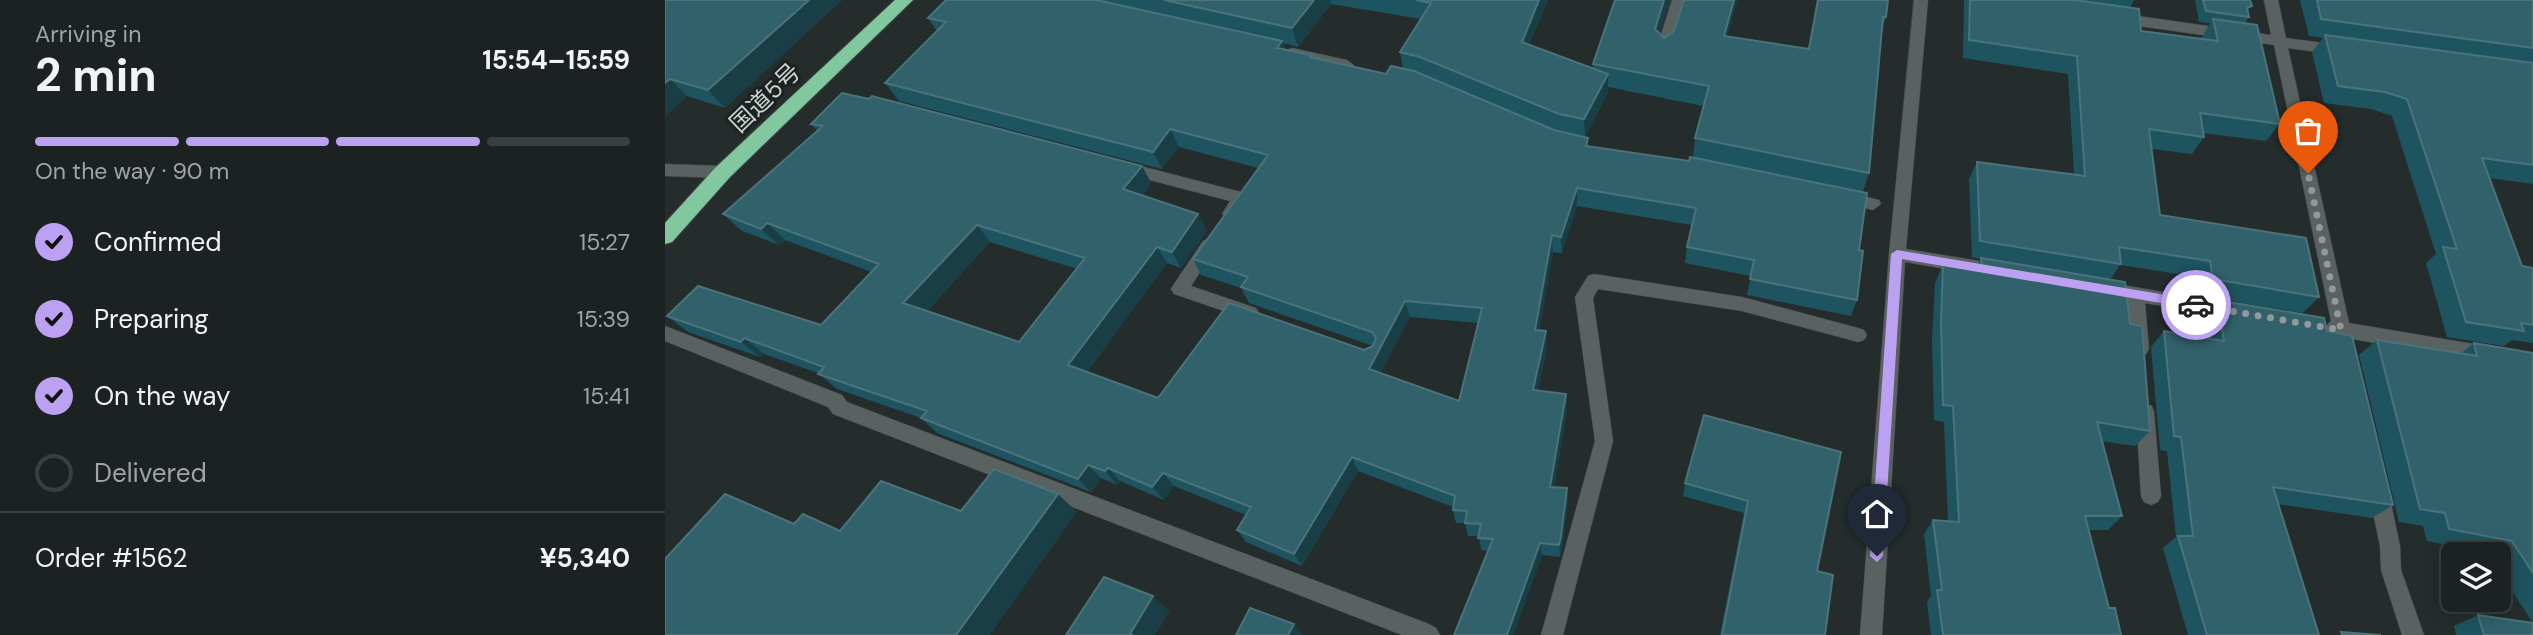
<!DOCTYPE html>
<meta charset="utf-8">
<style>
body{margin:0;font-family:"DM Sans","Noto Sans JP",sans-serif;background:#282f2e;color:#f1f3f6;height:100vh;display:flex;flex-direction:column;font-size:26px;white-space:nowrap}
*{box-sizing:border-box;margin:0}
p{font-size:23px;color:#a0a4a5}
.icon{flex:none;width:38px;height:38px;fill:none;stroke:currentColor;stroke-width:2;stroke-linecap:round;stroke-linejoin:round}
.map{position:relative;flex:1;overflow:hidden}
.drawer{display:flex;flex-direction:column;background:#1b2221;width:665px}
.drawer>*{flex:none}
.buttons{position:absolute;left:1776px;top:542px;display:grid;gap:14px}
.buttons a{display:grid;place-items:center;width:70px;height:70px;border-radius:10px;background:#1b2221;box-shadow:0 4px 18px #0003,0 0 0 2px #393f3f;font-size:35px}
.pin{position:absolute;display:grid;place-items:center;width:60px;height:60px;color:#fff;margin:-72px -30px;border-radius:50% 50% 50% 0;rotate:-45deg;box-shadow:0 0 7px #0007}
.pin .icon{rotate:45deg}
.courier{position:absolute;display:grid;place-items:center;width:70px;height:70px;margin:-35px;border:5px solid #bca0f2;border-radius:50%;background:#fff;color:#222;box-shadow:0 2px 9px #0007}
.headline em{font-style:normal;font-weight:700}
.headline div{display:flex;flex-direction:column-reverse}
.headline{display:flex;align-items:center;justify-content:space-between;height:119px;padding:0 35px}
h1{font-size:46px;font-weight:700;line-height:52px}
.bar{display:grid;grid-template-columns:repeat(4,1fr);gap:10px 7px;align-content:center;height:84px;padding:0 35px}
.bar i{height:9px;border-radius:5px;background:#393f3f}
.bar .selected{background:#bca0f2}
.bar p{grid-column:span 4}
.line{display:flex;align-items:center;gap:18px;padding:0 35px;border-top:2px solid #393f3f}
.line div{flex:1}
ol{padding:0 35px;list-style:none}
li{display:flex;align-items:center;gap:21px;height:77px}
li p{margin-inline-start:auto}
li .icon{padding:7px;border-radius:50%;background:#bca0f2;color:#111;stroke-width:4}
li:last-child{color:#a0a4a5}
li i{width:38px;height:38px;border:4px solid #393f3f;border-radius:50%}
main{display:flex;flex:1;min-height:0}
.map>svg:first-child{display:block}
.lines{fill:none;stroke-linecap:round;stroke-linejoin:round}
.minor-casing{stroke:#434a49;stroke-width:1}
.highway-casing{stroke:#434a49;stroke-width:2}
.minor{fill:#596261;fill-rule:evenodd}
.highway{fill:#82c89e;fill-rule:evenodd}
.wall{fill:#1e545f;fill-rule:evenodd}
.shaded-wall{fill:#193e45}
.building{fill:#31616b;stroke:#4a737b;stroke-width:2;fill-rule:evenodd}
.route{fill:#bca0f2}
.done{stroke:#929998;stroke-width:7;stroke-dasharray:0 12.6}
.labels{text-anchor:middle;stroke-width:6;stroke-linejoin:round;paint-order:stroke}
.street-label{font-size:24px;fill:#ced3d2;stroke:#1b2322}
</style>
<main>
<section class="drawer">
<div class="headline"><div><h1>2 min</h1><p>Arriving in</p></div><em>15:54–15:59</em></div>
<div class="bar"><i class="selected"></i><i class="selected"></i><i class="selected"></i><i></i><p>On the way · 90 m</p></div>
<ol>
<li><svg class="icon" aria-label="check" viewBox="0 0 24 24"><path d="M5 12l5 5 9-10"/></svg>Confirmed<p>15:27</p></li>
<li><svg class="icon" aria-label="check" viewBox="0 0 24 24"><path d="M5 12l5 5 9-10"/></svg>Preparing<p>15:39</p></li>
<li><svg class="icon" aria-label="check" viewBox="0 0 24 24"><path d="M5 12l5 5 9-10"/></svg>On the way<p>15:41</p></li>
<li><i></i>Delivered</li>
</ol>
<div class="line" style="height:91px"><div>Order #1562</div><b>¥5,340</b></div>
</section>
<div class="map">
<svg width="1868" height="635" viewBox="0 0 1868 635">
<rect width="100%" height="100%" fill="#242d2c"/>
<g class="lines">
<g class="minor-casing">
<path id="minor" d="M 1007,0 L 1021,0 L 1005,51 L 998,56 L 991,51 Z
M 1249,0 L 1263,0 L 1241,249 L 1333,264 L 1339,266 L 1341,271 L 1339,276 L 1333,278 L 1240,262 L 1217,635 L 1195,635 L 1224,254 Z
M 1599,0 L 1613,0 L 1621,38 L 1674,45 L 1681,50 L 1674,55 L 1623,48 L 1684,323 L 1868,354 L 1868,370 L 1687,339 L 1691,356 L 1688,361 L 1682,364 L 1676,361 L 1669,335 L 1662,333 L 1659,328 L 1666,321 L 1609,45 L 1452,23 L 1445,18 L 1452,13 L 1606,35 Z
M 627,48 L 682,60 L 689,65 L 682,70 L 622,56 L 620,53 L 622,50 Z
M 460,162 L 576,192 L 584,198 L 571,218 L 565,220 L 557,214 L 565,201 L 454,172 L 452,168 Z
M 0,164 L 58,166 L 66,172 L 58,178 L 0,176 Z
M 1177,191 L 1214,200 L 1216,204 L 1208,210 L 1171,201 L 1169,197 Z
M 544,239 L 550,241 L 552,246 L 526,286 L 591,308 L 594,313 L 591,318 L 585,320 L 509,294 L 506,289 L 509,284 L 538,241 Z
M 929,274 L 1077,297 L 1193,328 L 1199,330 L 1202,335 L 1199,340 L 1193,342 L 1077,311 L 933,289 L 928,298 L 948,441 L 898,635 L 876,635 L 930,441 L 910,297 L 923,276 Z
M 1440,282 L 1568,304 L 1574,306 L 1577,311 L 1574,316 L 1568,318 L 1480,303 L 1484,349 L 1481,354 L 1475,357 L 1469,354 L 1466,349 L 1463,300 L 1434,294 L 1431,289 L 1434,284 Z
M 0,326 L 177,395 L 182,402 L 764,624 L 771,628 L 775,635 L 737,635 L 168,414 L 163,407 L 0,341 Z
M 1480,404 L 1487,406 L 1489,412 L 1496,496 L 1493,502 L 1486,505 L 1479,502 L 1476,496 L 1471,412 L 1473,406 Z
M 1713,480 L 1720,483 L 1723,489 L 1735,546 L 1736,570 L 1759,635 L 1737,635 L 1716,570 L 1715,546 L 1703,489 L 1706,483 Z"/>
</g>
<g class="highway-casing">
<path id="highway" d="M 230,0 L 248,0 L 65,177 L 7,242 L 0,244 L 0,223 L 51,167 Z"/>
</g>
<use href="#minor" class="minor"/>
<use href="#highway" class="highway"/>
</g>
<path class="wall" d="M 0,0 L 177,0 L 60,108 L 22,96 L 0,116 Z
M 281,0 L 883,0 L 864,45 L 928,68 L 928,64 L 950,0 L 1005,0 L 994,33 L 999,38 L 1009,31 L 1019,0 L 1072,0 L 1062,36 L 1143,49 L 1152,0 L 1223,0 L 1221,17 L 1217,30 L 1204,173 L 1198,192 L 1192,300 L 1186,316 L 1082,295 L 1086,276 L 1020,263 L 1022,247 L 1027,225 L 912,206 L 897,253 L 888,252 L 874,331 L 882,347 L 873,391 L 901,394 L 902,409 L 889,487 L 902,488 L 903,501 L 897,548 L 895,557 L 877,555 L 848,635 L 789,635 L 823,551 L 816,550 L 814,536 L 803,536 L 800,523 L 791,523 L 788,510 L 788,507 L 693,471 L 637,566 L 581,542 L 572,530 L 581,515 L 509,486 L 499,500 L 455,481 L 452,485 L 436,478 L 426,492 L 272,433 L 256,418 L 172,389 L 153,373 L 99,354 L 95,357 L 23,332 L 2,316 L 156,325 L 207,272 L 120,240 L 114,245 L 77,231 L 58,214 L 153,131 L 146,124 L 477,166 L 486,183 L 477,196 L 533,214 L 542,231 L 516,268 L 502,263 L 422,372 L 493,398 L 699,350 L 708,346 L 584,303 L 576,288 L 536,275 L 528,259 L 593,168 L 514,147 L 497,169 L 234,101 L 220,83 L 272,31 L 263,18 ZM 666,4 L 756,19 L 735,52 L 738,68 L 721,74 L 648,58 L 647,55 L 620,49 L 618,43 L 633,47 ZM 775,82 L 893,131 L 889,130 ZM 943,87 L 1038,106 L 1030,138 L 1028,158 L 1024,161 L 923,146 L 923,138 L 903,133 L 920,137 L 943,92 ZM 325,242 L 412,269 L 354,342 L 262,311 ZM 745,317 L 813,323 L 794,401 L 715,373 Z
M 1299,0 L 1469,0 L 1465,8 L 1476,31 L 1537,39 L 1537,37 L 1545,23 L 1534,22 L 1530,0 L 1585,0 L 1583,13 L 1584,17 L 1580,23 L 1615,124 L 1601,141 L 1538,133 L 1539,137 L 1527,154 L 1487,149 L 1495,215 L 1654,297 L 1638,313 L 1535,296 L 1532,277 L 1455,265 L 1445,280 L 1465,324 L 1485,431 L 1470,446 L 1437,441 L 1457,516 L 1443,530 L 1424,530 L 1444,608 L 1456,635 L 1266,635 L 1262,602 L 1266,596 L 1259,534 L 1268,520 L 1283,521 L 1279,422 L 1269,420 L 1267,339 L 1270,283 L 1278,265 L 1310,270 L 1316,259 L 1307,257 L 1304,179 L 1312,162 L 1409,174 L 1403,74 L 1298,58 Z
M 1635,0 L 1868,0 L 1868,184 L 1824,178 L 1857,266 L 1868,268 L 1868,343 L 1847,340 L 1839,346 L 1782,337 L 1761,263 L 1771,254 L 1727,116 L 1706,109 L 1659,103 L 1647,52 L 1658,38 L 1644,36 Z
M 1552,300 L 1662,331 L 1728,505 L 1707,518 L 1613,504 L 1654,635 L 1523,635 L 1498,548 L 1511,537 L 1502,451 L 1495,450 L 1486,347 L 1499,331 L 1542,338 L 1538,316 Z
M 1712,340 L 1796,353 L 1809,343 L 1868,353 L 1868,623 L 1834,571 L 1834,555 L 1824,555 L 1823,553 L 1762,541 L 1758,526 L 1734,522 L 1694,355 Z
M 1039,415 L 1152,571 L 1160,635 L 1055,635 L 1079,513 L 1018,496 L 1020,483 Z
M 1813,615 L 1868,635 L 1791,635 L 1789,626 Z"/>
<path class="shaded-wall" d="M 144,0 L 177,0 L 60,108 L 43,90 Z
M 649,0 L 665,0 L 666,4 L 633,47 L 627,28 Z
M 874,0 L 883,0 L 858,60 L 857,42 Z
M 999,0 L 1005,0 L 988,50 L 990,29 Z
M 1069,0 L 1072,0 L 1057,56 L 1059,36 Z
M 617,41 L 623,59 L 612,48 Z
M 943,74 L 943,92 L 920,137 L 919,119 Z
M 5,79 L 22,96 L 0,116 L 0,83 Z
M 505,129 L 514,147 L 497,169 L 488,152 Z
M 477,166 L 486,183 L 468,207 L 458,189 Z
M 912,188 L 912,206 L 897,253 L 896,237 Z
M 533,214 L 542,231 L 516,268 L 507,252 Z
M 102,223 L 120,240 L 114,245 L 96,229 Z
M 312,225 L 325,242 L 254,319 L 238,303 Z
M 887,235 L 888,252 L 872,346 L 870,330 Z
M 492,247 L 502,263 L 416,380 L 403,365 Z
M 740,301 L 745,317 L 710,384 L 704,369 Z
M 881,331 L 882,347 L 870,405 L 868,390 Z
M 79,338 L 99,354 L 95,357 L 76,342 Z
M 901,394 L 902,409 L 887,500 L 885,487 Z
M 687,457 L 693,471 L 637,566 L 629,554 Z
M 423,465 L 436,478 L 426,492 L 413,479 Z
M 443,468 L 455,481 L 452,485 L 440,471 Z
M 498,473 L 509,486 L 499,500 L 487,487 Z
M 902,488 L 903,501 L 897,548 L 895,557 L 894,545 Z
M 393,494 L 412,512 L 325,635 L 291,635 Z
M 875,543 L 877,555 L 848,635 L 842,635 Z
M 488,596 L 505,612 L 490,635 L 466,635 L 465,634 Z
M 629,624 L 637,635 L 623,635 Z"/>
<path class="building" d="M 0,0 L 144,0 L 43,90 L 5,79 L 0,83 Z
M 281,0 L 431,0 L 617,41 L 612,48 L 647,55 L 645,57 L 721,74 L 726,66 L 749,71 L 889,130 L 923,138 L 921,146 L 1024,161 L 1025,157 L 1202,193 L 1194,250 L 1198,251 L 1192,300 L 1085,279 L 1089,260 L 1022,247 L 1031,208 L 912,188 L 896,237 L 887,235 L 870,330 L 881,331 L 868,390 L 901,394 L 885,487 L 902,488 L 896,536 L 894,545 L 875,543 L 842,635 L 789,635 L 828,539 L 813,538 L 816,524 L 800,523 L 802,511 L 788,510 L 790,496 L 687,457 L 629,554 L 572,530 L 586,507 L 498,473 L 487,487 L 443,468 L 440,471 L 423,465 L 413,479 L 256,418 L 262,411 L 153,374 L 159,367 L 79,338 L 76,342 L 2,316 L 33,286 L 156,325 L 214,264 L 102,223 L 96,229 L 58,214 L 158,126 L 146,124 L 177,93 L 204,99 L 207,96 L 477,166 L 458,189 L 533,214 L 507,252 L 492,247 L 403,365 L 493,398 L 564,303 L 699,350 L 708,346 L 711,338 L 707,332 L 576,287 L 583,277 L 528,259 L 603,155 L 505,129 L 488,152 L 220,83 L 281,22 L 263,18 ZM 312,225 L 420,258 L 354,342 L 238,303 ZM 740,301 L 817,308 L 794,401 L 704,369 Z
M 499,0 L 649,0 L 627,28 Z
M 751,0 L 874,0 L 857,42 L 943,74 L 919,119 L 894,114 L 755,57 L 735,52 L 766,3 Z
M 950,0 L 999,0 L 990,29 L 999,38 L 1009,31 L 1019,0 L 1069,0 L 1059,36 L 1144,49 L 1153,0 L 1223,0 L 1221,17 L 1218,17 L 1204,173 L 1030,138 L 1044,86 L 928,64 Z
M 1305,0 L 1410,0 L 1474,9 L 1476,31 L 1553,41 L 1548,19 L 1592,25 L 1615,124 L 1535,113 L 1539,137 L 1484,129 L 1495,215 L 1641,238 L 1654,297 L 1548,279 L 1545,261 L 1454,247 L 1456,264 L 1315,241 L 1312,162 L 1420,176 L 1412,56 L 1304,40 Z
M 1538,0 L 1585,0 L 1587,6 L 1582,8 L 1584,17 L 1541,11 Z
M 1652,0 L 1868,0 L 1868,48 L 1656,19 Z
M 1660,35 L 1868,63 L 1868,165 L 1817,158 L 1857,266 L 1868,268 L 1868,325 L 1856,323 L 1859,331 L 1801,322 L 1778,247 L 1792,249 L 1742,99 L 1720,92 L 1673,86 Z
M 1316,258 L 1460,282 L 1465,324 L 1477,326 L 1485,431 L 1432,422 L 1457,516 L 1420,516 L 1444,608 L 1450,608 L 1456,635 L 1278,635 L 1272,590 L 1277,590 L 1268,520 L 1294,522 L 1288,406 L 1278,405 L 1276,322 L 1278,265 L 1317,271 Z
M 1552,300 L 1659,318 L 1662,331 L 1687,336 L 1728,505 L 1608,487 L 1654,635 L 1542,635 L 1513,536 L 1528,536 L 1516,437 L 1509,436 L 1499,331 L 1559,341 Z
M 1712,340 L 1812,356 L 1809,343 L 1868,353 L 1868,573 L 1847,541 L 1784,529 L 1780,513 L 1755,509 Z
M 1039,415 L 1176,452 L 1152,571 L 1168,575 L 1160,635 L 1057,635 L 1083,501 L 1020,483 Z
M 329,469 L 393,494 L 291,635 L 0,635 L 0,559 L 60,494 L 129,524 L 138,514 L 175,531 L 216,481 L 296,511 Z
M 439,577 L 488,596 L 465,634 L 468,635 L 401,635 Z
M 585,608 L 629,624 L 623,635 L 571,635 Z
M 1813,615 L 1868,623 L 1868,635 L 1819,635 Z
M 1676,632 L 1716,635 L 1677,635 Z"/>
<path class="route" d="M 1232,250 L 1531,300 L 1536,305 L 1531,309 L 1237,259 L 1218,556 L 1212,562 L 1205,556 L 1226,254 Z"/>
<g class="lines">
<path class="done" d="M 1531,305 L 1676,330 L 1643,173"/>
</g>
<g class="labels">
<g class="street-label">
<text transform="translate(100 98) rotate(-44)" y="8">国道5号</text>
</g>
</g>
</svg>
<div class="buttons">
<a><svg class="icon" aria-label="layers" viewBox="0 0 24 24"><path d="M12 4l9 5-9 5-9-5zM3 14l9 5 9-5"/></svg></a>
</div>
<div class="pin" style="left:1643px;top:173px;background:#ea580c"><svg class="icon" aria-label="bag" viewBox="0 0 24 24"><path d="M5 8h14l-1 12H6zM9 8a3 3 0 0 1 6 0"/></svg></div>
<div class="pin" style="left:1212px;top:556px;background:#1f2937"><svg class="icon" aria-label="home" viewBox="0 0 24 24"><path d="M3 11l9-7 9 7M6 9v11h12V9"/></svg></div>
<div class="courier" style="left:1531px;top:305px"><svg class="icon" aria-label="car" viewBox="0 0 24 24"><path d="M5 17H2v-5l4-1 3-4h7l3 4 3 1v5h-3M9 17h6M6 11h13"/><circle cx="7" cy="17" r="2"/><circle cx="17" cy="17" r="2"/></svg></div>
</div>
</main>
